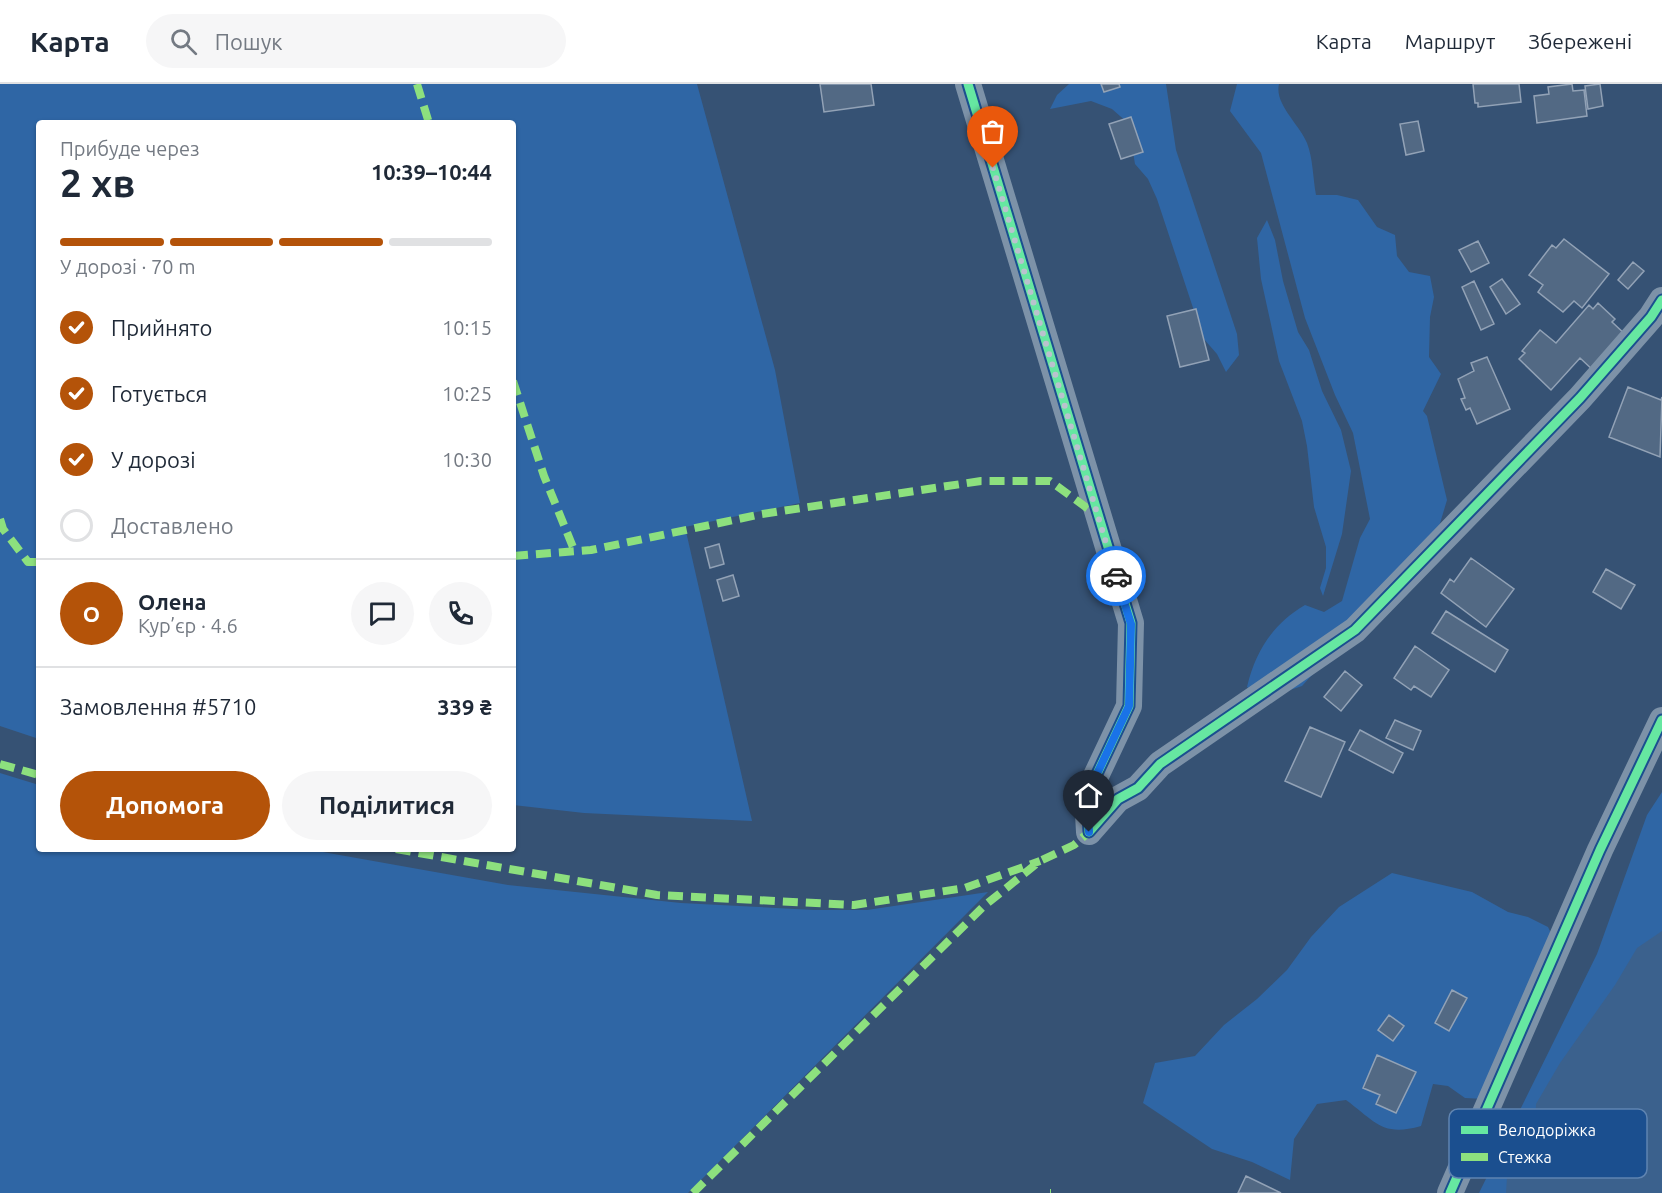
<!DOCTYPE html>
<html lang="uk">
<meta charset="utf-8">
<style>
body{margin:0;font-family:Ubuntu,sans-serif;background:#f6f6f7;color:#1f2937;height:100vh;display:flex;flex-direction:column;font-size:22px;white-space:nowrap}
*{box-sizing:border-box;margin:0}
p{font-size:20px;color:#747a83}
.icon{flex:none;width:33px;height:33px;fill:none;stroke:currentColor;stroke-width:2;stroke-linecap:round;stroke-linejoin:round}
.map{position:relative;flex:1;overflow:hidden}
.panel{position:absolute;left:36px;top:36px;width:480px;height:732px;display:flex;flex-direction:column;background:#fff;border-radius:6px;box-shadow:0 2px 4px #0004}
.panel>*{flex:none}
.pin{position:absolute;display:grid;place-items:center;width:51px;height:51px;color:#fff;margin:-62px -26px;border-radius:50% 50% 50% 0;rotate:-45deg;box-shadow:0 0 6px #0007}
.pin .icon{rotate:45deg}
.courier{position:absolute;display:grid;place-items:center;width:60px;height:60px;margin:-30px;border:4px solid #1a73e8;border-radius:50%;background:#fff;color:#222;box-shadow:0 2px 8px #0007}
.head em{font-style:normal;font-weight:700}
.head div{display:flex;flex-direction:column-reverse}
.head{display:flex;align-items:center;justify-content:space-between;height:102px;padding:0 24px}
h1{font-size:39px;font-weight:700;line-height:45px}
.bar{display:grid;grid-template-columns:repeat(4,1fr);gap:9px 6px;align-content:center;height:72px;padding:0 24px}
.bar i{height:8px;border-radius:4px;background:#e0e1e3}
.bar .selected{background:#b45309}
.bar p{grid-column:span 4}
.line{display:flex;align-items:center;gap:15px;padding:0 24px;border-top:2px solid #e0e1e3}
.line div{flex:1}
.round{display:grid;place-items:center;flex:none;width:63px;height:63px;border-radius:32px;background:#f6f6f7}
ol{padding:0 24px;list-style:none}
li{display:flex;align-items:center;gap:18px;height:66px}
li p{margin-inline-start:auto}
li .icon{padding:6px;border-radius:50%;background:#b45309;color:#fff;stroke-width:4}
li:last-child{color:#747a83}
li i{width:33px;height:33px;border:3px solid #e0e1e3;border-radius:50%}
.primary-button{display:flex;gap:12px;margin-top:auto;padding:12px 24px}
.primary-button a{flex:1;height:69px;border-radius:36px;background:#b45309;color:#fff;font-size:24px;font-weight:700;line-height:69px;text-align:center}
.primary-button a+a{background:#f6f6f7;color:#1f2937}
header{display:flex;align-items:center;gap:36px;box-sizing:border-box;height:84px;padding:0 30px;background:#fff;border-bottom:2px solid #e0e1e3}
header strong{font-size:28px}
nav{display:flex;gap:33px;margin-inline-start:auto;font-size:21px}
.search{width:420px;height:54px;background:#f6f6f7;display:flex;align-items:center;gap:15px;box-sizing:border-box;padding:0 21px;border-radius:33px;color:#747a83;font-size:22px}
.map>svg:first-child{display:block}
.green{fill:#2f66a5}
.water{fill:#3b618d}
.building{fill:#526984;stroke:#92a2b6;stroke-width:1.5}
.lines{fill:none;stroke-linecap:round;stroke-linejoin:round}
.street{stroke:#7d92a8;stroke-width:26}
.quiet{stroke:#8de07e;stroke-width:8;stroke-dasharray:15 8;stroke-linecap:butt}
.cycleway-casing{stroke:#1b4f8f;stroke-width:13}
.cycleway{stroke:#66e7a1;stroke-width:9}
.done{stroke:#b9c2ce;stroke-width:6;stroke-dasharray:0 10.8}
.route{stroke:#1a73e8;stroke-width:8}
.key{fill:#1b4f8f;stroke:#5f84b1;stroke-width:1.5}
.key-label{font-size:16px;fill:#fff}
</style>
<header>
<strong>Карта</strong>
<div class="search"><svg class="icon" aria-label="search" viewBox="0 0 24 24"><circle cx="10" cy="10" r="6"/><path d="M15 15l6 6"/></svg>Пошук</div>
<nav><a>Карта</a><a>Маршрут</a><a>Збережені</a></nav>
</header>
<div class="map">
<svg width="1662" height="1109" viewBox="0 0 1662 1109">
<rect width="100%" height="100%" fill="#365274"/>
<path class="green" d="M 0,0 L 697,0 L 775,286 L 800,419 L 685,443 L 752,737 L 584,729 L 513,721 L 513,39 L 39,39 L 39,655 L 0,642 Z
M 1069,0 L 1166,0 L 1176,66 L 1237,250 L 1239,271 L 1226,288 L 1217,270 L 1203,254 L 1157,115 L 1148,95 L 1135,80 L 1128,39 L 1112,25 L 1091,17 L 1050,25 L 1057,11 Z
M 1237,0 L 1279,0 C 1274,20 1300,41 1307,59 C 1313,74 1313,95 1316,111 L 1337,111 L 1358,116 L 1377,143 L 1395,151 L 1397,172 L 1409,188 L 1430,192 L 1434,213 L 1430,233 L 1429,273 L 1441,290 L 1423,327 L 1427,332 L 1447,416 L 1435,456 L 1302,602 L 1263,615 L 1247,603 C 1256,566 1273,540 1305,521 L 1324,528 L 1342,517 L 1360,454 L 1370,435 L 1353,349 L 1335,311 L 1305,234 L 1261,69 L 1230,27 Z
M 1267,136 L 1275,156 L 1283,197 L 1298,248 L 1309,266 L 1322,307 L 1341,346 L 1351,387 L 1342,450 L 1323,512 L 1320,504 L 1326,484 L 1326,463 L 1314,423 L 1307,362 L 1302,337 L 1279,277 L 1261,195 L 1257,154 Z
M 0,689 L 39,701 L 39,765 L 306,765 L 508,801 L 681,819 L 814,826 L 867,826 L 988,808 L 688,1109 L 0,1109 Z
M 1662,708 L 1662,1109 L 1479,1109 L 1597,870 L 1647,731 Z
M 1392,789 L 1472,808 L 1508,828 L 1528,833 L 1548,843 L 1557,862 L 1485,1015 L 1465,1014 L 1448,1002 L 1433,1000 L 1421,1042 C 1382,1053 1376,1038 1346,1016 L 1317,1020 L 1294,1055 L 1290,1096 L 1252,1078 L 1212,1065 L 1143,1019 L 1155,979 L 1195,972 L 1224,941 L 1257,915 L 1287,886 L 1311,853 L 1339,823 Z"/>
<path class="water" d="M 1662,847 L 1662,1109 L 1506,1109 L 1507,1093 L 1535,1044 L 1536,1020 L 1560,979 L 1615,901 L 1637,864 Z"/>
<path class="building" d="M 820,0 L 871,0 L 874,21 L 824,28 Z
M 1101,0 L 1119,0 L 1120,3 L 1104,8 Z
M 1473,0 L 1519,0 L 1521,18 L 1478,23 L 1478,19 L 1475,19 Z
M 1572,0 L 1573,7 L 1584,6 L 1587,32 L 1537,39 L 1534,12 L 1549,10 L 1548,3 Z
M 1600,0 L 1603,22 L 1588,25 L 1585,2 Z
M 1131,33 L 1143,68 L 1121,75 L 1109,40 Z
M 1418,37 L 1424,67 L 1406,71 L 1400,40 Z
M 1564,155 L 1609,190 L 1582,224 L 1574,217 L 1563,228 L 1538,208 L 1543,201 L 1529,191 L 1552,161 L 1556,164 Z
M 1478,157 L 1489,179 L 1471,188 L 1459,166 Z
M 1633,178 L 1644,187 L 1628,205 L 1618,196 Z
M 1502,195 L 1520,220 L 1506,230 L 1490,203 Z
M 1474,197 L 1494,240 L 1481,246 L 1462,203 Z
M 1598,219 L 1615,235 L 1612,238 L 1627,252 L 1595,288 L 1580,274 L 1551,306 L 1519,275 L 1525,269 L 1522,267 L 1540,246 L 1556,259 L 1589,221 L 1593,225 Z
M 1196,225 L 1209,276 L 1180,283 L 1167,232 Z
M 1487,273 L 1510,325 L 1477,340 L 1470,324 L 1466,326 L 1461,315 L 1465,314 L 1458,295 L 1474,287 L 1471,279 Z
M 1628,303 L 1661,316 L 1662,313 L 1660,373 L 1609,353 Z
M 719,460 L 724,480 L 710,484 L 705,464 Z
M 1471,474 L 1514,505 L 1486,543 L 1441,509 L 1450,495 L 1454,498 Z
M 1606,485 L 1635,501 L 1621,525 L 1593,508 Z
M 733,491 L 739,512 L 723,517 L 717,496 Z
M 1446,527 L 1508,566 L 1495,588 L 1432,549 Z
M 1415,562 L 1449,586 L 1431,613 L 1414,602 L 1411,606 L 1394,594 Z
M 1345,587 L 1362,601 L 1341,627 L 1324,613 Z
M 1395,636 L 1421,647 L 1413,666 L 1386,654 Z
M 1310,643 L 1345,658 L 1321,713 L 1285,697 Z
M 1360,646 L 1403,669 L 1393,689 L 1349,666 Z
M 1452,906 L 1467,914 L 1449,947 L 1435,939 Z
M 1389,931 L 1404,942 L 1393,957 L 1378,946 Z
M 1377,971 L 1416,988 L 1396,1029 L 1376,1020 L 1380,1011 L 1363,1004 Z
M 1246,1092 L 1281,1109 L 1238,1109 Z"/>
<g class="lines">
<path class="street" d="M 968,0 L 1131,539 L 1129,622 L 1087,711 L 1089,748
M 1089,748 L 1118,715 L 1138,704 L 1160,680 L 1355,546 L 1580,314 L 1651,233 L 1662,216
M 1450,1109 L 1600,766 L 1662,636"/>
<path class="quiet" d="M 417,0 L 429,39
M 513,297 L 544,392 L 575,468
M 0,435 L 3,445 L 28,478 L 39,478
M 513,472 L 591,466 L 762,430 L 981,397 L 1050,397 L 1098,432
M 0,680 L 39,691
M 396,765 L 657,811 L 854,821 L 965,804 L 1040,777
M 693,1109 L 984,822 L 1040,777 L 1074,761 L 1089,748
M 1050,1109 L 1051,1109"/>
<g class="cycleway-casing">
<path id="cycleway" d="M 968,0 L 1131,539 L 1129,622 L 1087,711 L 1089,748
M 1089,748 L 1118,715 L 1138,704 L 1160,680 L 1355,546 L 1580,314 L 1651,233 L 1662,216
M 1450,1109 L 1600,766 L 1662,636"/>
</g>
<use href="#cycleway" class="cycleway"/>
</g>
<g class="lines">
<path class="done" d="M 993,84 L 1116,492"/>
<path class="route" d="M 1089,748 L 1087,711 L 1129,622 L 1131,540 L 1116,492"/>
</g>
<rect x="1449" y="1025" width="198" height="69" rx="9" class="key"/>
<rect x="1461" y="1042" width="27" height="8" fill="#66e7a1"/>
<rect x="1461" y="1069" width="27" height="8" fill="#8de07e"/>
<g class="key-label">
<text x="1498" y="1052">Велодоріжка</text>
<text x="1498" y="1079">Стежка</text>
</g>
</svg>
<div class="pin" style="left:993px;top:84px;background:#ea580c"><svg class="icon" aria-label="bag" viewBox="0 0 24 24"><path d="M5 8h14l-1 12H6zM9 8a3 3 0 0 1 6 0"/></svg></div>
<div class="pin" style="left:1089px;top:748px;background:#1f2937"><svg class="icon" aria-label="home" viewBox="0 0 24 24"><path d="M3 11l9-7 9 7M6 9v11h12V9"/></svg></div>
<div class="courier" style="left:1116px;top:492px"><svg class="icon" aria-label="car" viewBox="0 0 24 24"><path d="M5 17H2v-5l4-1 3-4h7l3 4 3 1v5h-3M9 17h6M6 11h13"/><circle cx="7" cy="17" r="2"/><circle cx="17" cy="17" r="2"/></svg></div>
<section class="panel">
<div class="head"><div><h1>2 хв</h1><p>Прибуде через</p></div><em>10:39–10:44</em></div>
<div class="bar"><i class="selected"></i><i class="selected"></i><i class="selected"></i><i></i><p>У дорозі · 70 m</p></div>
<ol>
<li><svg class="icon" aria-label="check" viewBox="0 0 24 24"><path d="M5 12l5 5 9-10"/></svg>Прийнято<p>10:15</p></li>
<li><svg class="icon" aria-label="check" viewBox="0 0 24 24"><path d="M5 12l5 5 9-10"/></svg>Готується<p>10:25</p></li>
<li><svg class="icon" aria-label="check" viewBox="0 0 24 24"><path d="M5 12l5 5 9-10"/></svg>У дорозі<p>10:30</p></li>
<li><i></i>Доставлено</li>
</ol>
<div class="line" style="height:108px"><b class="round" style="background:#b45309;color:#fff">О</b><div><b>Олена</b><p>Кур’єр · 4.6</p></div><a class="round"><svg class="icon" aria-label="chat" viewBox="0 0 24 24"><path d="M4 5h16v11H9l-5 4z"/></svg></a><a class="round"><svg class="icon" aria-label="phone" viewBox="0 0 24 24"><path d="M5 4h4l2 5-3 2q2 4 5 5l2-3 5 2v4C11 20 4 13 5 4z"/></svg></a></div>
<div class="line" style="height:78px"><div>Замовлення #5710</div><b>339 ₴</b></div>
<div class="primary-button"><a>Допомога</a><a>Поділитися</a></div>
</section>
</div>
